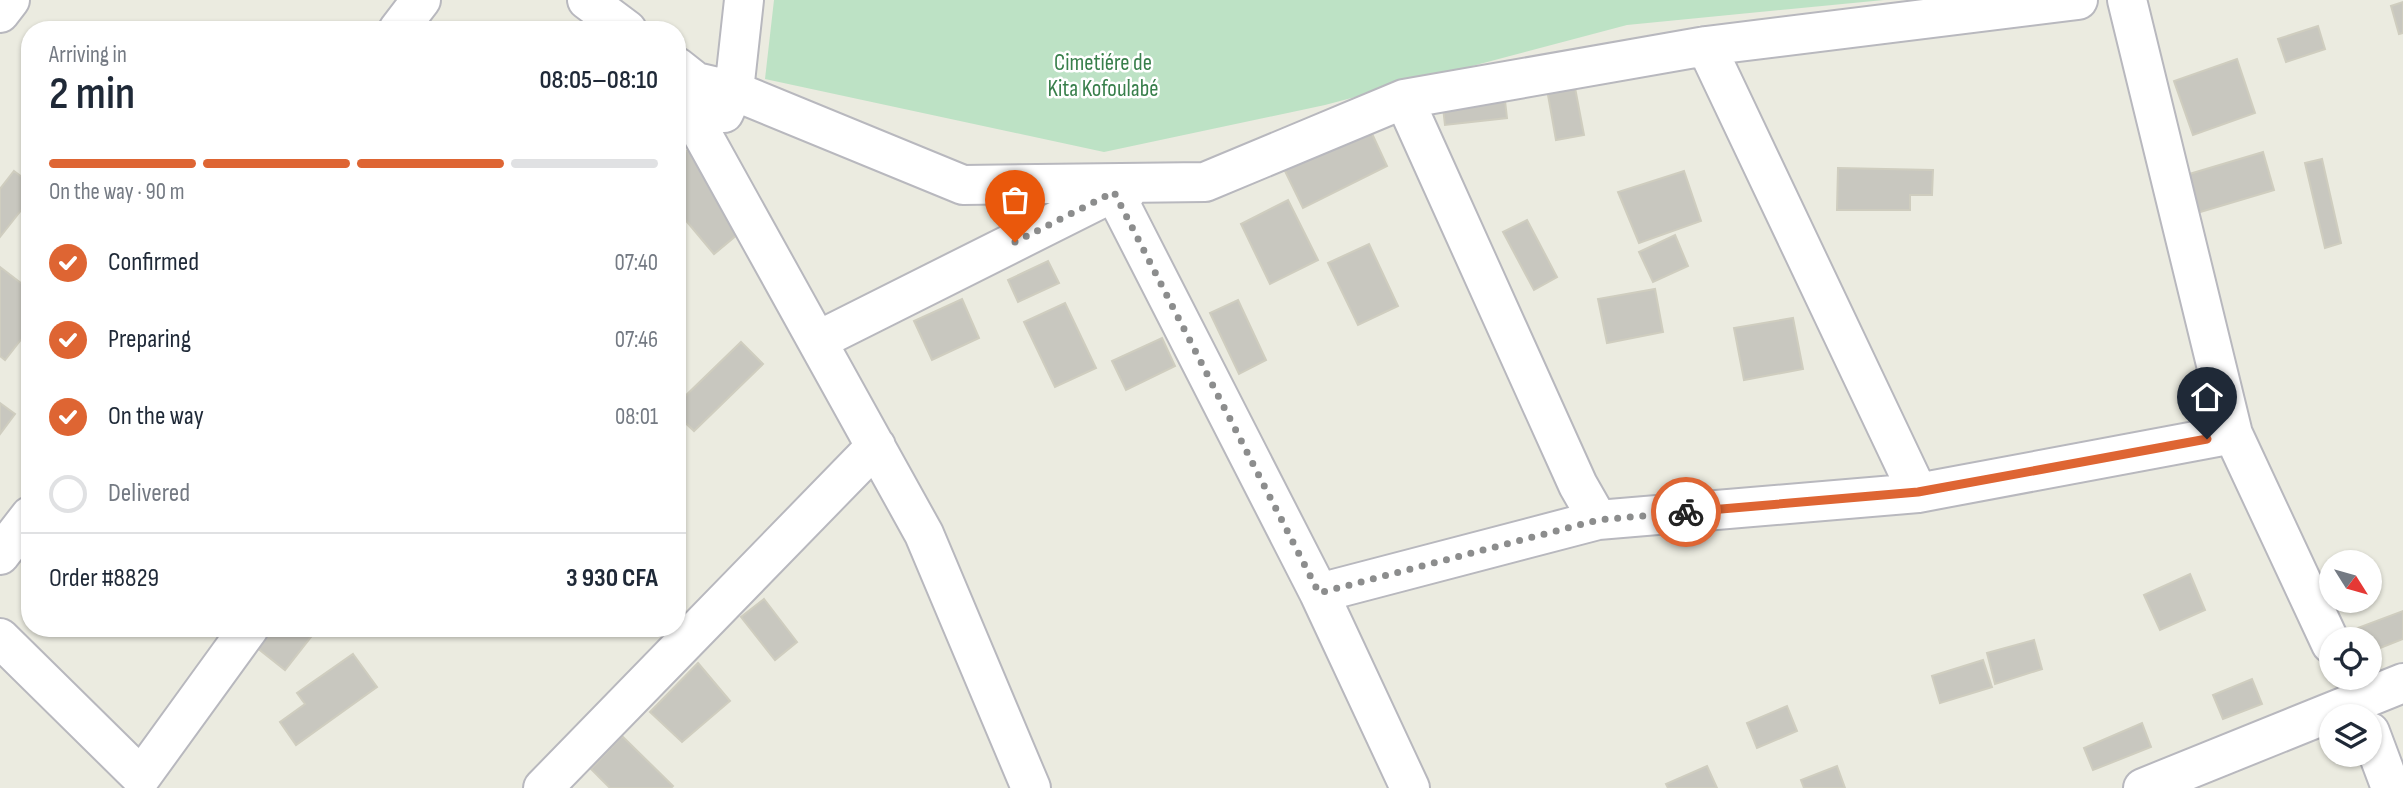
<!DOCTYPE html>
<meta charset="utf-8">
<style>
body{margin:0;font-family:"Sofia Sans Condensed",sans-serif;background:#f6f6f7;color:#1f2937;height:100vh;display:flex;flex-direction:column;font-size:26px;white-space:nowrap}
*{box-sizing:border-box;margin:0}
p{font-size:23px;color:#747a83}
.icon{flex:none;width:38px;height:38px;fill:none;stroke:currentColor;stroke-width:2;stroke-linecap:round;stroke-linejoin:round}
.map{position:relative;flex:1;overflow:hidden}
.details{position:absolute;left:21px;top:21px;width:665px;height:616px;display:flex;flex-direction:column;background:#fff;border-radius:28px;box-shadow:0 2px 5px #0004}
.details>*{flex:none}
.needle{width:46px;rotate:127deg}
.buttons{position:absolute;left:2319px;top:550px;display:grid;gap:14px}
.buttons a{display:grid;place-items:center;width:63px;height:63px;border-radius:50%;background:#fff;box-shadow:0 2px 5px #0004;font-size:35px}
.pin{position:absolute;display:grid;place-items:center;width:60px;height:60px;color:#fff;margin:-72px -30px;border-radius:50% 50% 50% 0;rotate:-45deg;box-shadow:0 0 7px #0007}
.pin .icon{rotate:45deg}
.courier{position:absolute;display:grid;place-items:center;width:70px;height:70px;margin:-35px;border:5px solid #de6533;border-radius:50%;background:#fff;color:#222;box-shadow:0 2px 9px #0007}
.head em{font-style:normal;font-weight:600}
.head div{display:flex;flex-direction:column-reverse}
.head{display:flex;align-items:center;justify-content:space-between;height:119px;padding:0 28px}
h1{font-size:46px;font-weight:600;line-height:52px}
.bar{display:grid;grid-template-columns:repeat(4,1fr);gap:10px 7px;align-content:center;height:84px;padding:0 28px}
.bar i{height:9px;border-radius:5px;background:#e0e1e3}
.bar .current{background:#de6533}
.bar p{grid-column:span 4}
.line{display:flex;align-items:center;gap:18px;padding:0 28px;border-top:2px solid #e0e1e3}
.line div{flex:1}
ol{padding:0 28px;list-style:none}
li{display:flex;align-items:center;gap:21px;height:77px}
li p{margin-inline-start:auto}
li .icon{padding:7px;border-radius:50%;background:#de6533;color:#fff;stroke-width:4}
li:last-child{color:#747a83}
li i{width:38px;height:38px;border:4px solid #e0e1e3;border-radius:50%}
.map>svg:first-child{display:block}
.green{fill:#bde2c5}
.building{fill:#c8c7bf;stroke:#cfcdbf;stroke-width:2}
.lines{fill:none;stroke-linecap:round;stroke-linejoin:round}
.minor-casing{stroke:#b8b8be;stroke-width:42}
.minor{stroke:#fff;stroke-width:38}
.done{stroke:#8c8d8d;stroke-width:7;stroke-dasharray:0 12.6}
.route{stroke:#de6533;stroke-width:9}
.labels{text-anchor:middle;stroke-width:5;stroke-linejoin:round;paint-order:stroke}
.park-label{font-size:23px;fill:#387f4b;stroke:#fff}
</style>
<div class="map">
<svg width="2403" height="788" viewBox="0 0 2403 788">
<rect width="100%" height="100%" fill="#ebebe0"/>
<path class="green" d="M 774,0 L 1884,0 L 1627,25 L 1325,105 L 1104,152 L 765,79 Z"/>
<path class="building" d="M 2403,2 L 2403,33 L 2399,34 L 2391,6 Z
M 2318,26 L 2325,49 L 2286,62 L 2278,39 Z
M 2237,59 L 2255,113 L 2193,135 L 2174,81 Z
M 1572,72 L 1584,135 L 1556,140 L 1545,78 Z
M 1504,92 L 1507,118 L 1445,125 L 1442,99 Z
M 1368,125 L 1387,166 L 1303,208 L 1283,167 Z
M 689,149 L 750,224 L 714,254 L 677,210 L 677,159 Z
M 2263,152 L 2274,190 L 2197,213 L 2186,175 Z
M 2322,159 L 2341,243 L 2325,248 L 2305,163 Z
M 1838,168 L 1933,170 L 1932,195 L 1910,195 L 1910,210 L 1837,210 Z
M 14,171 L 30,183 L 30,199 L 0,237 L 0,189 Z
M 1684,171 L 1701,221 L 1639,243 L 1618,192 Z
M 1288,200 L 1318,260 L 1270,284 L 1241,224 Z
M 1527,220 L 1557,277 L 1534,290 L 1503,232 Z
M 1675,235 L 1688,266 L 1653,282 L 1639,252 Z
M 1369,244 L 1398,306 L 1358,325 L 1328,263 Z
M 1048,261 L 1059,283 L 1018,302 L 1008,280 Z
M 0,267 L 30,290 L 30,328 L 5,360 L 0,356 Z
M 1655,289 L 1663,332 L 1607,343 L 1598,299 Z
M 962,299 L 979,338 L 932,360 L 914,321 Z
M 1238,300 L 1266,360 L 1239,374 L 1210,313 Z
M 1065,303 L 1096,368 L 1055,387 L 1024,322 Z
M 1793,318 L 1803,369 L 1744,380 L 1734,328 Z
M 1162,338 L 1175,366 L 1126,390 L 1112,361 Z
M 741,342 L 763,364 L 694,431 L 677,415 L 677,404 Z
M 0,403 L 15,414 L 0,434 Z
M 2190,574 L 2205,610 L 2160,630 L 2144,595 Z
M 764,599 L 797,642 L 775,660 L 741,617 Z
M 2403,611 L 2403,639 L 2370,652 L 2370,639 L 2359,639 L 2355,629 Z
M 256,628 L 318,628 L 285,670 L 247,640 Z
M 2034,640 L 2042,669 L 1995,684 L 1987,653 Z
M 353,654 L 377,687 L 296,745 L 280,722 L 305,704 L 297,693 Z
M 1983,660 L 1992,687 L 1940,703 L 1932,676 Z
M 698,663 L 730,701 L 682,742 L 650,712 Z
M 2252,679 L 2262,704 L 2223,719 L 2213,695 Z
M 1787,706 L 1797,731 L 1757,748 L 1747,723 Z
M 2142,723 L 2151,747 L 2093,770 L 2084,748 Z
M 622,736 L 673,786 L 671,788 L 610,788 L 591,769 Z
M 1707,766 L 1717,788 L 1668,788 L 1666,784 Z
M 1837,766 L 1845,788 L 1804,788 L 1801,780 Z"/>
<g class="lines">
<g class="minor-casing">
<path id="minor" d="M 587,0 L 627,30
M 2127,0 L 2233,434 L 2331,644
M 0,13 L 10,0
M 398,30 L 421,0
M 1706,46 L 1918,493
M 677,67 L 696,82 L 734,91 L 963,185 L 1205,182 L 1404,99 L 1706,46 L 2078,0
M 696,82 L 695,121 L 924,534 L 1031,788
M 1404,99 L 1578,485 L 1598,520
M 724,113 L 734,91 L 744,0
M 1114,192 L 1319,593 L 1410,788
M 817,341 L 1114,192 L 1127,191
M 0,555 L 30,516
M 1319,593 L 1598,520 L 1918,493 L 2233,434
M 0,638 L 141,777 L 249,628
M 2370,732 L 2391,788
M 543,788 L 876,446
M 2143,788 L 2403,683"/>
</g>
<use href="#minor" class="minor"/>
</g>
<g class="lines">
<path class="done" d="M 1015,242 L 1114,192 L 1319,593 L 1598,520 L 1686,512"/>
<path class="route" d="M 1686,512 L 1918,492 L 2207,439"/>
</g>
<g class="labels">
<g class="park-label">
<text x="1103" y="70">Cimetiére de<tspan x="1103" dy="26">Kita Kofoulabé</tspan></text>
</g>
</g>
</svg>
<div class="buttons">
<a><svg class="needle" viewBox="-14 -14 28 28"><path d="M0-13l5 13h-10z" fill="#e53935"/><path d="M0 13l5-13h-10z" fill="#747a83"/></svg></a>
<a><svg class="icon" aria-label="locate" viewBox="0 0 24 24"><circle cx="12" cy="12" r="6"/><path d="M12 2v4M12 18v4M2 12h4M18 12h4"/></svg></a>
<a><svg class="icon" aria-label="layers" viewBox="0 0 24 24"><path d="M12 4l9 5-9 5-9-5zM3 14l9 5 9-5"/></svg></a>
</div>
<div class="pin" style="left:1015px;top:242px;background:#ea580c"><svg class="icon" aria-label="bag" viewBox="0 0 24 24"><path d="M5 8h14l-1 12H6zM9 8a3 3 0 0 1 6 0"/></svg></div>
<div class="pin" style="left:2207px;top:439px;background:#1f2937"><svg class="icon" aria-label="home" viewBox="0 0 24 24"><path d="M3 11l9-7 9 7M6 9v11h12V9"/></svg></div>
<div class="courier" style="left:1686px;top:512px"><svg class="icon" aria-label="bike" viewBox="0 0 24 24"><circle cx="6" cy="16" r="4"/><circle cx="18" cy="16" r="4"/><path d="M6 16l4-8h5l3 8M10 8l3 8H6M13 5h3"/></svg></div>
<section class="details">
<div class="head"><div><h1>2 min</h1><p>Arriving in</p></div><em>08:05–08:10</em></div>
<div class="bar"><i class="current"></i><i class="current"></i><i class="current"></i><i></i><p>On the way · 90 m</p></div>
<ol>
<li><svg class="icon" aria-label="check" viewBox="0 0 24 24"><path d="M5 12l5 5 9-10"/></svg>Confirmed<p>07:40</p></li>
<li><svg class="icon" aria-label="check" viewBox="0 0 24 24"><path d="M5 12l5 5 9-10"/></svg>Preparing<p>07:46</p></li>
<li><svg class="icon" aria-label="check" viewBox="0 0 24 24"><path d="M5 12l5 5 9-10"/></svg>On the way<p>08:01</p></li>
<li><i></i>Delivered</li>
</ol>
<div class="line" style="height:91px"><div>Order #8829</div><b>3 930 CFA</b></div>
</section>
</div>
